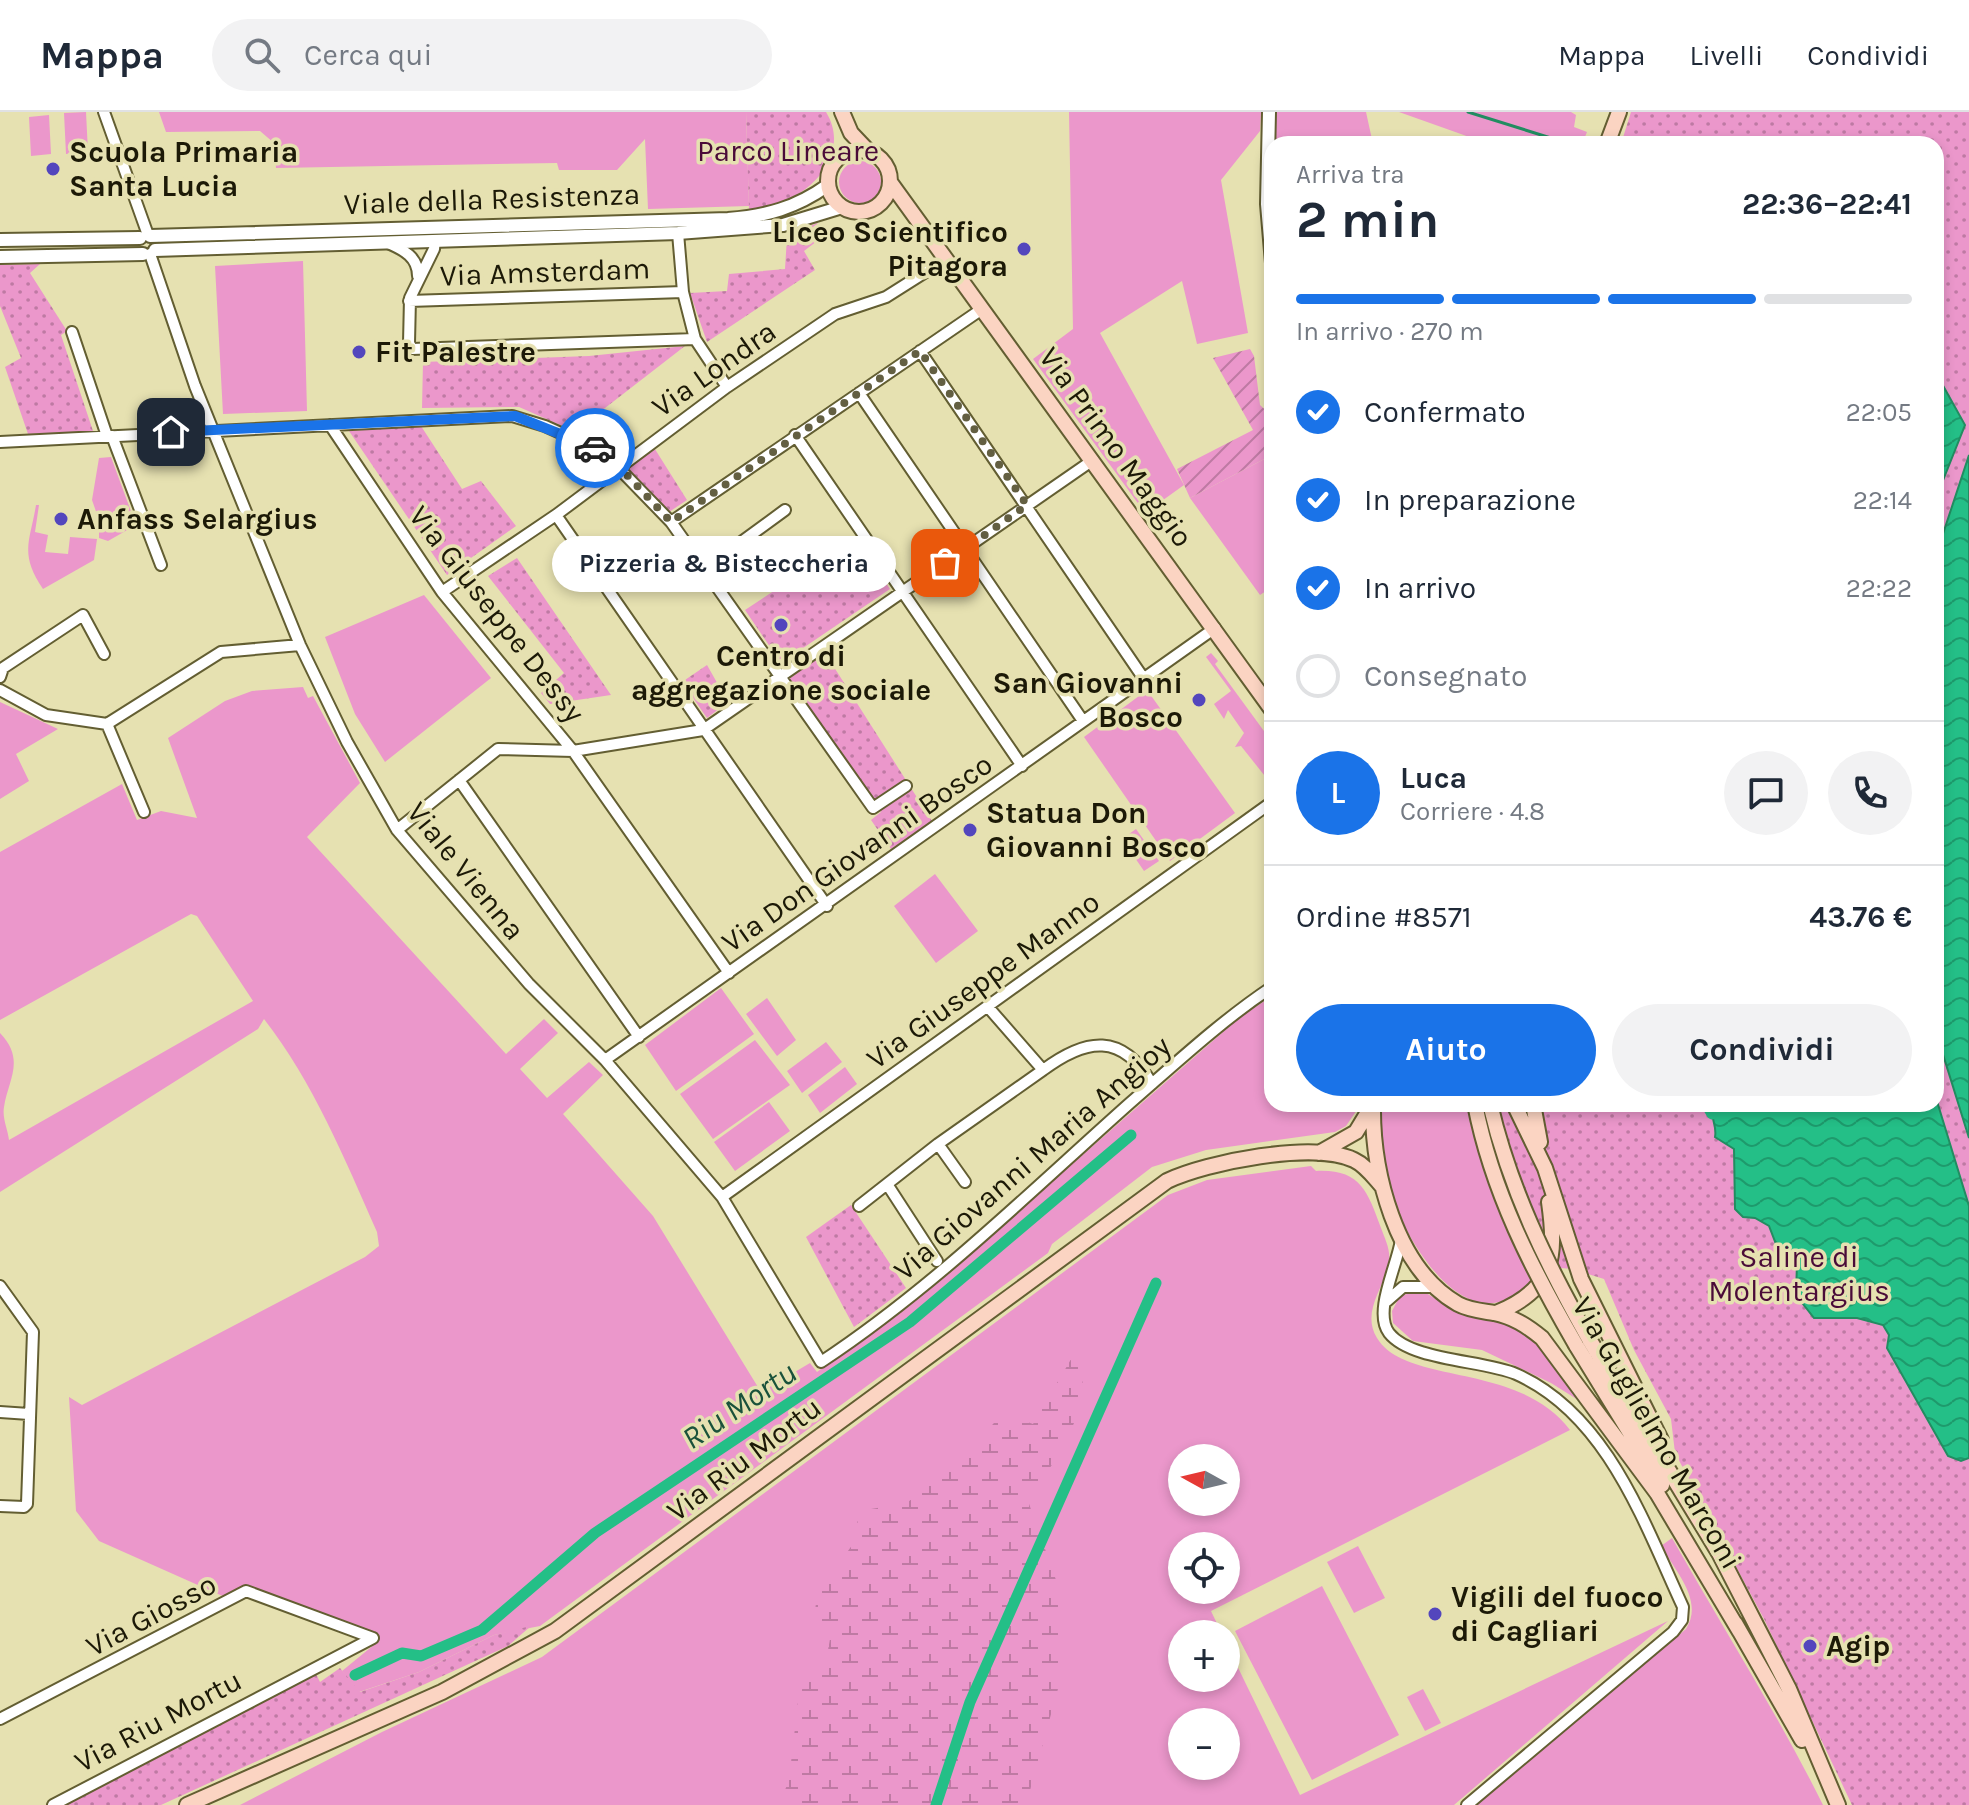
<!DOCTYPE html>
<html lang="it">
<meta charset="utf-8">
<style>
body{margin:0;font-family:Karla,sans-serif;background:#f2f2f3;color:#1f2937;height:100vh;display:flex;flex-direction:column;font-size:30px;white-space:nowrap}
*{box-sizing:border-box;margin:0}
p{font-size:26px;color:#747a83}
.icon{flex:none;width:44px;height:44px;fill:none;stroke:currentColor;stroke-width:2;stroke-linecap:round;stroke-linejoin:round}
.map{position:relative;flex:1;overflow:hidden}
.sheet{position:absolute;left:1264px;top:24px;width:680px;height:976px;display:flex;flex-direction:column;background:#fff;border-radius:24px;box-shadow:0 4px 12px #0003}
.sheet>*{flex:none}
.needle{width:52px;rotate:278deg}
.tools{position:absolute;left:1168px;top:1332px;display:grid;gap:16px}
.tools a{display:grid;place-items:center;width:72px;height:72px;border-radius:50%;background:#fff;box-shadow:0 4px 12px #0003;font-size:40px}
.pin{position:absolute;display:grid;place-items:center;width:68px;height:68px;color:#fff;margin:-34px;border-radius:16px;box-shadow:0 4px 12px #0006}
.courier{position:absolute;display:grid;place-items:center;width:80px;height:80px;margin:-40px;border:6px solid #1a73e8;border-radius:50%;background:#fff;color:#222;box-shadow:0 2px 10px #0007}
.bubble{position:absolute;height:56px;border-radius:28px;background:#fff;box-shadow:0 4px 12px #0003;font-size:26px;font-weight:700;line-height:56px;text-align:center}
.overview em{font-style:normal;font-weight:700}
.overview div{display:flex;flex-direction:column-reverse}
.overview{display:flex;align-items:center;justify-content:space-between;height:136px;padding:0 32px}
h1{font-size:52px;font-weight:700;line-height:60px}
.bar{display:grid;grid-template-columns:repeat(4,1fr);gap:12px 8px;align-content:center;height:96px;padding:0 32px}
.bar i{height:10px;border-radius:6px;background:#e0e1e3}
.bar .selected{background:#1a73e8}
.bar p{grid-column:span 4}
.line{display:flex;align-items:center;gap:20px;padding:0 32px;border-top:2px solid #e0e1e3}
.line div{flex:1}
.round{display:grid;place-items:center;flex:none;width:84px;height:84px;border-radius:42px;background:#f2f2f3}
ol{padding:0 32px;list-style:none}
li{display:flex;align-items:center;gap:24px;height:88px}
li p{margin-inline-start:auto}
li .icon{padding:8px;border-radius:50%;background:#1a73e8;color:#fff;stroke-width:4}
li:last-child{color:#747a83}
li i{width:44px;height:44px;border:4px solid #e0e1e3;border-radius:50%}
.primary-button{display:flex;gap:16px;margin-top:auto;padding:16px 32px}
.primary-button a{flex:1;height:92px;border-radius:48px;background:#1a73e8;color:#fff;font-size:32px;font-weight:700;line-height:92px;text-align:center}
.primary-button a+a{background:#f2f2f3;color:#1f2937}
header{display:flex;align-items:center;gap:48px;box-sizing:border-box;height:112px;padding:0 40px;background:#fff;border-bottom:2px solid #e0e1e3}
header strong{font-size:38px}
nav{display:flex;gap:44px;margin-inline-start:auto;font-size:28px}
.search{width:560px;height:72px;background:#f2f2f3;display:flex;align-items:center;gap:20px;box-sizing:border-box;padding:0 28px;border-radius:44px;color:#747a83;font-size:30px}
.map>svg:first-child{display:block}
.grass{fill:#eb97cb;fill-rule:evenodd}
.wetland{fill:url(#wetland-marsh)}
.park{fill:url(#park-dots)}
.garden{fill:url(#garden-furrows)}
.water{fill:url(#water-waves);stroke:#228d61;stroke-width:2}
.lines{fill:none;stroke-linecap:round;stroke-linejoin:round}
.stream{stroke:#228d61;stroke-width:3}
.canal{stroke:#24bf87;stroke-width:11}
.minor-casing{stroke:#635e32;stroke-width:14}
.tertiary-casing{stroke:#635e32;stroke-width:16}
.secondary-casing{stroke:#635e32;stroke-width:18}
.minor{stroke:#fff;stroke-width:10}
.tertiary{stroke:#fff;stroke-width:12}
.secondary{stroke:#fbd4c2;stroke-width:14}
.secondary-bridge-casing{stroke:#635e32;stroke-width:18;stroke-linecap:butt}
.secondary-bridge{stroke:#fbd4c2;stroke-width:14}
.done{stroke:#635f42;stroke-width:8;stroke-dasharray:0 14.4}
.route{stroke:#1a73e8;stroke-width:10}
.poi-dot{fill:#5346bd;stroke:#e6e1b1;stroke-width:3}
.labels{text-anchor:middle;stroke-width:7;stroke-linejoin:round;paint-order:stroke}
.park-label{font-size:30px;fill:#4a0b38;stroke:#e6e1b1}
.poi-label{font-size:30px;font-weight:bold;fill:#1c1907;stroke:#e6e1b1;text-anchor:start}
.street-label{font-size:30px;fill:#1c1907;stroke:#e6e1b1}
.water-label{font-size:32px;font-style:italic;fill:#1a523b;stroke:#e6e1b1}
</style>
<header>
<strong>Mappa</strong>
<div class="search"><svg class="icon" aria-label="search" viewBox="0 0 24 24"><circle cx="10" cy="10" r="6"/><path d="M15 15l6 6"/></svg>Cerca qui</div>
<nav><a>Mappa</a><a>Livelli</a><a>Condividi</a></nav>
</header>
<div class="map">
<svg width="1969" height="1693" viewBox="0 0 1969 1693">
<defs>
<pattern id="wetland-marsh" width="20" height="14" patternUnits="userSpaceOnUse" patternTransform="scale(2)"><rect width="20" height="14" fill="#eb97cb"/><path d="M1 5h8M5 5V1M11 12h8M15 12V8" fill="none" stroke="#be7aa3"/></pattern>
<pattern id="park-dots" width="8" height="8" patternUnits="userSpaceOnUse" patternTransform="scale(2)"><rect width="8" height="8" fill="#eb97cb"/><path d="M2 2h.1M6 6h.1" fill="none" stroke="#be7aa3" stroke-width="1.8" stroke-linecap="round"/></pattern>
<pattern id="garden-furrows" width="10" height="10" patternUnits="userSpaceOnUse" patternTransform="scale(2)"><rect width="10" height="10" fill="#eb97cb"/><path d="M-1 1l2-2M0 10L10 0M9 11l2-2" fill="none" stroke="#be7aa3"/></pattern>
<pattern id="water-waves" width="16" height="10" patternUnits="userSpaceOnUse" patternTransform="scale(2)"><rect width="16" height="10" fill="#24bf87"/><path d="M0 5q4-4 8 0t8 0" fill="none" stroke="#1e9a6c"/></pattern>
</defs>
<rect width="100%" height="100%" fill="#e6e1b1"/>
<path class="grass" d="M 86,0 L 88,40 L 66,42 L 64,1 Z
M 159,0 L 746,0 L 749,94 L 648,97 L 645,27 L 617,58 L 559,58 L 557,51 L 276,56 L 274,31 L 260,19 L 166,20 Z
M 1069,0 L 1261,0 L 1260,19 L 1221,68 L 1248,221 L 1197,232 L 1182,169 L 1100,221 L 1184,373 L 1145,401 L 1033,247 L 1073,217 Z
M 1276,0 L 1366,0 L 1373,32 L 1275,32 Z
M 1399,0 L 1571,0 L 1576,3 L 1574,15 L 1587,20 L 1582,32 L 1489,32 Z
M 49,3 L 51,42 L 31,44 L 29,5 Z
M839 70a21 21 0 1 1 42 0a21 21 0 1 1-42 0Z
M 303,149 L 307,299 L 223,302 L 215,154 Z
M 1272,343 L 1272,475 L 1260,483 L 1190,386 Z
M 111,345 L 136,413 L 108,429 L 99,426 L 99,408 L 92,388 L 99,346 Z
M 36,393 L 39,393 L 35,420 L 48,423 L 45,440 L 68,442 L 70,425 L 97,427 L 94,448 L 43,477 C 19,441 30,430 36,393 Z
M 424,483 L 491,566 L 385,650 L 355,602 L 325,525 Z
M 1211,541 L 1218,549 L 1215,552 L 1272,630 L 1272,673 L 1241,634 L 1235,635 L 1244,621 L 1228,598 L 1224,607 L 1214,592 L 1231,579 L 1206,545 Z
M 303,575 L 308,586 L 313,584 L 360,671 L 307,725 L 506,942 L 544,907 L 558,921 L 520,957 L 547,986 L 589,950 L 603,963 L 563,1002 L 653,1104 L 761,1280 L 810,1251 L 817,1260 L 925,1181 L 1239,906 L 1272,884 L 1272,992 L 1361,992 L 1346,1014 L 1335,1020 L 1206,1038 L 1152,1055 L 1052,1132 L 1048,1141 L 540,1514 L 494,1523 L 419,1560 L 359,1580 L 342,1559 L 375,1532 L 376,1523 L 248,1475 L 227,1486 L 99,1429 L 76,1399 L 69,1285 L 82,1293 L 365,1145 L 379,1134 L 377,1120 C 345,1047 313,970 264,907 L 258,917 L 0,1080 L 0,921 C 26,948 8,968 4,995 C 2,1006 8,1018 9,1028 L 253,889 L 197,804 L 191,802 L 0,908 L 0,740 L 122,672 L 137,708 L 161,699 L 197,706 L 168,626 L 225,589 L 252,579 Z
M 1147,578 L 1235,701 L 1170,749 L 1084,625 Z
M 0,590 L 58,617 L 16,642 L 29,669 L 0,687 Z
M 1136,717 L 1159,749 L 1144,759 L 1122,727 Z
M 935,762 L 978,819 L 936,851 L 894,794 Z
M 721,876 L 754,922 L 676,979 L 645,933 Z
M 767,886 L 796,928 L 777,944 L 746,902 Z
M 755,928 L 790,973 L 713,1027 L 680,982 Z
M 826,930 L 842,950 L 802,981 L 787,959 Z
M 845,955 L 857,972 L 820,1001 L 808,983 Z
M 769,990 L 790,1019 L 735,1059 L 714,1030 Z
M 1382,992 L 1503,992 L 1537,1155 C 1530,1175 1520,1184 1499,1190 C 1449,1203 1401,1118 1390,1078 C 1382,1051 1379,1020 1382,992 Z
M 1311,1054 L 1316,1059 C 1360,1057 1367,1078 1381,1116 C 1385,1127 1391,1138 1389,1151 C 1384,1176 1361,1200 1377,1226 C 1406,1274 1518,1249 1570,1318 L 1211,1499 L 1222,1522 L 1182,1522 L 1182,1566 L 1226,1566 L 1226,1531 L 1300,1683 L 1668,1509 L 1454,1693 L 240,1693 L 382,1620 L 542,1545 L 1168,1083 L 1207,1068 ZM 1182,1346 L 1226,1346 L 1226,1390 L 1182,1390 ZM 1182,1434 L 1226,1434 L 1226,1478 L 1182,1478 ZM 1182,1610 L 1226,1610 L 1226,1654 L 1182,1654 Z
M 1421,1178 L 1458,1200 L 1504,1209 L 1532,1226 L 1583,1291 L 1551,1271 L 1482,1238 L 1413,1229 L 1393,1211 L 1392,1199 L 1400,1184 Z
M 1672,1426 C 1722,1515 1778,1602 1823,1693 L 1477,1693 L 1686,1517 C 1704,1489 1676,1460 1661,1434 Z
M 1358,1434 L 1385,1486 L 1354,1501 L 1327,1450 Z
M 1322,1474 L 1399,1623 L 1312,1668 L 1235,1519 Z
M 1423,1577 L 1441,1611 L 1425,1619 L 1407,1585 Z"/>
<path class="wetland" d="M 1077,1237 L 1085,1286 L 1063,1336 L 1028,1389 L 1061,1482 L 1061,1566 L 1026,1693 L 779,1693 L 789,1668 L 799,1581 L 826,1549 L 830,1527 L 814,1507 L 817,1483 L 855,1429 L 859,1399 L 907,1391 L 974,1333 L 1003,1301 L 1033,1312 Z"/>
<path class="park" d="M 746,0 L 826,0 C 856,49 796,98 749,97 Z
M 1631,0 L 1969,0 L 1969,1693 L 1852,1693 L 1764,1507 L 1675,1341 L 1671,1307 L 1634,1238 L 1604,1167 L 1572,1157 L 1539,1154 L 1503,1076 L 1481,992 L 1936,992 L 1936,32 L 1621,32 Z
M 817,111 L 825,123 L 804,139 L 815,158 L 707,230 L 690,181 L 727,179 L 729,162 L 785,157 L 787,125 Z
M 40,152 L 30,161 L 67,219 L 61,223 L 93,319 L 28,322 L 5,255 L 21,246 L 0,194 L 0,153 Z
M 685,234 L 596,303 L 611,330 L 608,334 L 519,295 L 422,296 L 423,250 L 589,244 Z
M 421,314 L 462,377 L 481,369 L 516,414 L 447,463 L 349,319 Z
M 653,334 L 687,388 L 669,400 L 626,355 Z
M 855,425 L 890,477 L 781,551 L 745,498 Z
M 517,446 L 611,583 L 550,592 L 541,581 L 564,561 L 488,464 Z
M 825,541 L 932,709 L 891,737 L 871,708 L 881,700 L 789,567 Z
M 707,553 L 728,590 L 707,606 L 682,570 Z
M 851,1093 L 906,1176 L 854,1215 L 806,1125 Z
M 531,1514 L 508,1534 L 161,1693 L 51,1693 L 316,1562 L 320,1570 L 340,1556 L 360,1580 L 419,1560 L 494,1523 Z"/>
<path class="garden" d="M 1250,237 L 1254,244 L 1260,293 L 1272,304 L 1272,343 L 1190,386 L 1177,357 L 1253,318 L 1213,246 Z"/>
<path class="water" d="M 1936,261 L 1965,313 L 1936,386 Z
M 1969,343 L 1969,1026 L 1936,920 L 1936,443 Z
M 1936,986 L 1969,1094 L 1969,1346 L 1961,1349 L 1948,1344 L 1887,1236 L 1889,1223 L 1883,1213 L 1857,1206 L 1814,1206 L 1796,1183 L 1797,1151 L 1790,1141 L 1776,1132 L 1769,1114 L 1755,1106 L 1743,1105 L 1735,1097 L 1734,1037 L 1715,1025 C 1717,1015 1712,1009 1712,999 L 1724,998 L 1729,992 L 1936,992 Z"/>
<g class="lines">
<path class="stream" d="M 1468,0 L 1570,32"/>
<path class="canal" d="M 1706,992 L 1712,1002
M 355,1563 L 402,1541 L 421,1544 L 482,1518 L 595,1421 L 910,1210 L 1131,1023
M 936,1693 L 970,1590 L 1156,1171"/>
<g class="minor-casing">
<path id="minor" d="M 104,0 L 148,123
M 678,121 L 683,180 L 695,227 L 727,275
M 435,128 L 434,137 L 410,186 L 409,231 L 412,237 L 695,227
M 388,131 C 404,138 418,145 418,164
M 150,142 L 195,274 L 300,533 L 347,630 L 397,718 L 529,872 L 605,948 L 722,1085 L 821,1250 C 933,1176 1030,1080 1130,991 C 1176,951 1221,909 1272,875
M 409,189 L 683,180
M 72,220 L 107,324
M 920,239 L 1144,567
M 859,281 L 1083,609
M 330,313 L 442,480 L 573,639 L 729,861
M 795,323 L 1022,654
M 112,324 L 161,453
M 0,330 L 512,304 L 545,314 L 603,340 L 671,410 L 873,696 L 906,674
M 556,403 L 827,794
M 671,410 L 982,197
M 703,458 L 785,398
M 442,480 L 556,403 L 727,275 L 835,202 L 886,185 L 946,147
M 0,565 L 3,556 L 83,503 L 104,542
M 0,578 L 46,603 L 107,612 L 221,540 L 300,533
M 107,612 L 144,700
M 459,668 L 639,925
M 397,718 L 498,637 L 573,639 L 703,618 L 1093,348
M 605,948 L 1215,516
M 1043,958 C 1086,926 1122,920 1152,972
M 938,1032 L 965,1070
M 887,1072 L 937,1149
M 722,1085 L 1272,690
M 859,1094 L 938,1032 L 1043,958 L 988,895
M 1401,1128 C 1397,1154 1373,1200 1389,1221 C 1411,1249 1483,1248 1516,1262 C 1607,1302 1644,1411 1683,1495 L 1682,1508 L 1673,1520 L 1467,1693
M 0,1174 L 33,1220 L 27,1392 L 24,1395 L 0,1394
M 1387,1189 L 1403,1175 L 1437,1175
M 0,1300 L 29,1302
M 0,1607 L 246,1479 L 373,1526
M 53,1693 L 373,1526"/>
</g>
<g class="tertiary-casing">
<path id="tertiary" d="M 1269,0 L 1267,92 L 1272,151
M 150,124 L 728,107 C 766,104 796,96 828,73
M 0,128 L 140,126
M 155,138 L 678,121 L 783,113 L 842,95
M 0,145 L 143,142"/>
</g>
<g class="secondary-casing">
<path id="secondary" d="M 842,0 L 851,21 L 869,40
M 1607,32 L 1619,0
M828 69a31 31 0 1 1 62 0a31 31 0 1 1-62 0Z
M 890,70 L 1272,598
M 1373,992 C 1372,1059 1395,1156 1458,1192 C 1469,1198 1482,1199 1494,1201 C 1513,1205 1526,1213 1542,1226 L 1657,1381 L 1740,1520
M 1514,992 L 1545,1056 L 1581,1167 L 1661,1328
M 1533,992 L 1540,1030
M 1319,1041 L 1356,1020 L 1373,992
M 1496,1201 C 1553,1178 1557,1147 1549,1090
M 1589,1227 L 1719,1441 L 1789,1577 L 1838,1693
M 1576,1233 L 1662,1373
M 1735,1511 L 1802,1628
M 187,1693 L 442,1580 L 555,1519 L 1167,1069 C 1207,1050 1313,1029 1354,1048 C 1365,1053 1373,1064 1381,1073"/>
</g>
<use href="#minor" class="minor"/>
<use href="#tertiary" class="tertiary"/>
<use href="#secondary" class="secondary"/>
<g class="secondary-bridge-casing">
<path id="secondary-bridge" d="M 1475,992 C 1492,1080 1532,1157 1576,1233
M 1490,992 C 1510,1077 1546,1151 1589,1227"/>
</g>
<use href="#secondary-bridge" class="secondary-bridge"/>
</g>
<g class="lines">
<path class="done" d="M 595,336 L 612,347 L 671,410 L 920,239 L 1027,393 L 945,451"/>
<path class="route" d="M 171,320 L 515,304 L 595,336"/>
</g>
<g class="poi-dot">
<circle cx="53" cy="57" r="8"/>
<circle cx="1024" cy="137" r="8"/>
<circle cx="359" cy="240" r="8"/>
<circle cx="61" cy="407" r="8"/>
<circle cx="781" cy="513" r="8"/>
<circle cx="1199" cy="588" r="8"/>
<circle cx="970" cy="718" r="8"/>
<circle cx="1435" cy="1502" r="8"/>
<circle cx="1810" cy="1534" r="8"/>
</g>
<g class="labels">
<g class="park-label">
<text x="788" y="49">Parco Lineare</text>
<text x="1799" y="1155">Saline di<tspan x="1799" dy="34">Molentargius</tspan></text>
</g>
<g class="poi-label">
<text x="69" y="50">Scuola Primaria<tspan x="69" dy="34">Santa Lucia</tspan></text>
<text x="1008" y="130" text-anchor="end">Liceo Scientifico<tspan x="1008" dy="34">Pitagora</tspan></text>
<text x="375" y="250">Fit Palestre</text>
<text x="77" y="417">Anfass Selargius</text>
<text x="781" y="554" text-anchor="middle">Centro di<tspan x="781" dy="34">aggregazione sociale</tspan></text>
<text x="1183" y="581" text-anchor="end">San Giovanni<tspan x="1183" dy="34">Bosco</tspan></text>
<text x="986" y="711">Statua Don<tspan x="986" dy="34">Giovanni Bosco</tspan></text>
<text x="1451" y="1495">Vigili del fuoco<tspan x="1451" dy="34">di Cagliari</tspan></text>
<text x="1826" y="1544">Agip</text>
</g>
<g class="street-label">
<text transform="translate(492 87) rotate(-2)" y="10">Viale della Resistenza</text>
<text transform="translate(545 160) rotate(-2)" y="10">Via Amsterdam</text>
<text transform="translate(714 257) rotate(-35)" y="10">Via Londra</text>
<text transform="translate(1116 335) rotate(54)" y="10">Via Primo Maggio</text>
<text transform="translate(497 502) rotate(52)" y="10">Via Giuseppe Dessy</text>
<text transform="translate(857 741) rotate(-35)" y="10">Via Don Giovanni Bosco</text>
<text transform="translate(466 759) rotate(51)" y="10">Viale Vienna</text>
<text transform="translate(983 868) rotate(-36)" y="10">Via Giuseppe Manno</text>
<text transform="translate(1032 1046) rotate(-41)" y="10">Via Giovanni Maria Angioy</text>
<text transform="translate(1657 1321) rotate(60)" y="10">Via Guglielmo Marconi</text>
<text transform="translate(744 1347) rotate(-37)" y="10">Via Riu Mortu</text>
<text transform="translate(151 1503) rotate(-28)" y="10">Via Giosso</text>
<text transform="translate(158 1609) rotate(-28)" y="10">Via Riu Mortu</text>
</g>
<g class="water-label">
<text transform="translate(739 1293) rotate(-34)" y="11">Riu Mortu</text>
</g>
</g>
</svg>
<div class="tools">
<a><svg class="needle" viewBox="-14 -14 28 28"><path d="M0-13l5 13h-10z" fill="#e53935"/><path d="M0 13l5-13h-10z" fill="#747a83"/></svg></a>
<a><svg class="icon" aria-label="locate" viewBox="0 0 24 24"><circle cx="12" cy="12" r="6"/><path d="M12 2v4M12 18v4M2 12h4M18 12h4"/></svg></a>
<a>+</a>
<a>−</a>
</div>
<div class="pin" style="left:945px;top:451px;background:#ea580c"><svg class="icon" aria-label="bag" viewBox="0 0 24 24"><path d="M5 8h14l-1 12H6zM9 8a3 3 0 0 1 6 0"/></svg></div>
<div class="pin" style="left:171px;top:320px;background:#1f2937"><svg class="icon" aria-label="home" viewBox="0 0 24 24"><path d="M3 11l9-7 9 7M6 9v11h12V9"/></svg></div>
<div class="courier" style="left:595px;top:336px"><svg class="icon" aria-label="car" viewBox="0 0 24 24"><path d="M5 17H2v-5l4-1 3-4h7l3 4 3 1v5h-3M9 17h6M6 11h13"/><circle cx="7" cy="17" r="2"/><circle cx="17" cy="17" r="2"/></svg></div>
<div class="bubble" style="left:552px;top:424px;width:344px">Pizzeria &amp; Bisteccheria</div>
<section class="sheet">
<div class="overview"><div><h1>2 min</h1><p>Arriva tra</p></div><em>22:36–22:41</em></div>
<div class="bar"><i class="selected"></i><i class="selected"></i><i class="selected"></i><i></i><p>In arrivo · 270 m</p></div>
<ol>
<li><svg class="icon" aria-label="check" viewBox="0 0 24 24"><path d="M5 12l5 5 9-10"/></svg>Confermato<p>22:05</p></li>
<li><svg class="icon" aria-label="check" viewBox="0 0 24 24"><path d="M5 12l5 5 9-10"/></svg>In preparazione<p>22:14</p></li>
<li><svg class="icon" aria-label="check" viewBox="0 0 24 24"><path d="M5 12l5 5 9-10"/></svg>In arrivo<p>22:22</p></li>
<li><i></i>Consegnato</li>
</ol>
<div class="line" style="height:144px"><b class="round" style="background:#1a73e8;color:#fff">L</b><div><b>Luca</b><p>Corriere · 4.8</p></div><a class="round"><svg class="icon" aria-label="chat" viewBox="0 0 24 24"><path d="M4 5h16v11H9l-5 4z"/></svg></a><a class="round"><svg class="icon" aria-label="phone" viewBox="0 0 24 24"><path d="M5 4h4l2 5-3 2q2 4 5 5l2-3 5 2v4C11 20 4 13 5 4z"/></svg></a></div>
<div class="line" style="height:104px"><div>Ordine #8571</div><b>43.76 €</b></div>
<div class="primary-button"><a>Aiuto</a><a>Condividi</a></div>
</section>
</div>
